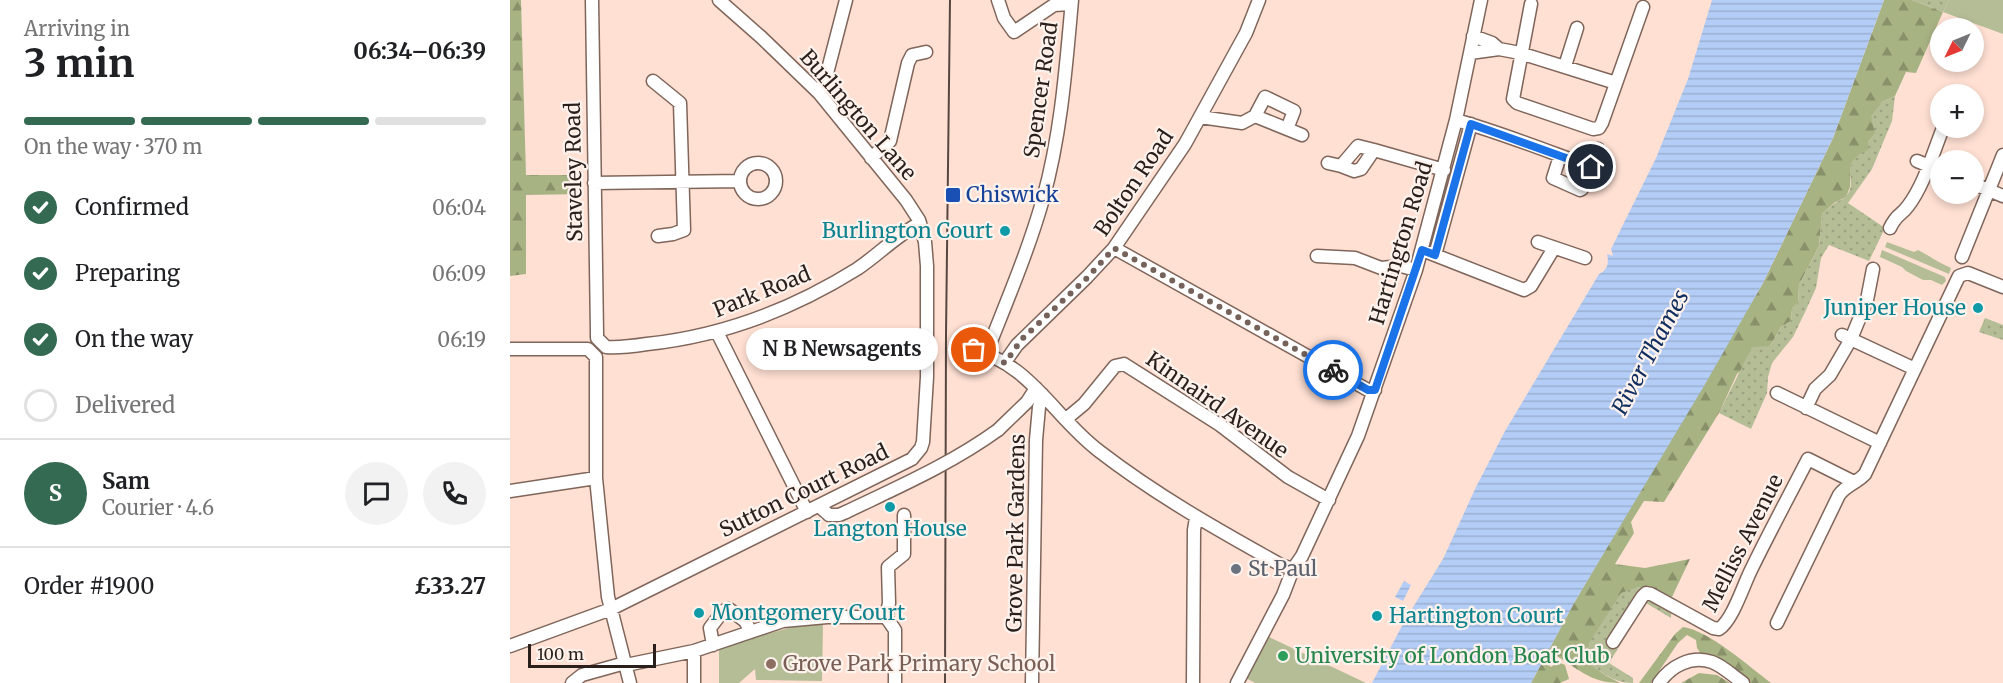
<!DOCTYPE html>
<meta charset="utf-8">
<style>
body{margin:0;font-family:Merriweather,serif;background:#f2f2f2;color:#202124;height:100vh;display:flex;flex-direction:column;font-size:22px;white-space:nowrap}
*{box-sizing:border-box;margin:0}
p{font-size:20px;color:#757577}
.icon{flex:none;width:33px;height:33px;fill:none;stroke:currentColor;stroke-width:2;stroke-linecap:round;stroke-linejoin:round}
.map{position:relative;flex:1;overflow:hidden}
.panel{display:flex;flex-direction:column;background:#fff;width:510px}
.panel>*{flex:none}
.needle{width:39px;rotate:227deg}
.buttons{position:absolute;left:1420px;top:18px;display:grid;gap:12px}
.buttons a{display:grid;place-items:center;width:54px;height:54px;border-radius:50%;background:#fff;box-shadow:0 3px 9px #0003;font-size:30px}
.scale{position:absolute;left:18px;bottom:15px;width:128px;box-sizing:border-box;padding-left:6px;border:3px solid #2a1f1a;border-top:0;font-size:16px;line-height:21px;white-space:nowrap;color:#2a1f1a;-webkit-text-stroke:4px #fef2ed;paint-order:stroke}
.pin{position:absolute;display:grid;place-items:center;width:51px;height:51px;color:#fff;margin:-26px;border:3px solid #fff;border-radius:50%;box-shadow:0 2px 6px #0007}
.courier{position:absolute;display:grid;place-items:center;width:60px;height:60px;margin:-30px;border:4px solid #1a73e8;border-radius:50%;background:#fff;color:#222;box-shadow:0 2px 8px #0007}
.bubble{position:absolute;height:42px;border-radius:21px;background:#fff;box-shadow:0 3px 9px #0003;font-size:20px;font-weight:700;line-height:42px;text-align:center}
.head em{font-style:normal;font-weight:700}
.head div{display:flex;flex-direction:column-reverse}
.head{display:flex;align-items:center;justify-content:space-between;height:102px;padding:0 24px}
h1{font-size:39px;font-weight:700;line-height:45px}
.bar{display:grid;grid-template-columns:repeat(4,1fr);gap:9px 6px;align-content:center;height:72px;padding:0 24px}
.bar i{height:8px;border-radius:4px;background:#e0e0e0}
.bar .on{background:#336a51}
.bar p{grid-column:span 4}
.line{display:flex;align-items:center;gap:15px;padding:0 24px;border-top:2px solid #e0e0e0}
.line div{flex:1}
.round{display:grid;place-items:center;flex:none;width:63px;height:63px;border-radius:32px;background:#f2f2f2}
ol{padding:0 24px;list-style:none}
li{display:flex;align-items:center;gap:18px;height:66px}
li p{margin-inline-start:auto}
li .icon{padding:6px;border-radius:50%;background:#336a51;color:#fff;stroke-width:4}
li:last-child{color:#757577}
li i{width:33px;height:33px;border:3px solid #e0e0e0;border-radius:50%}
main{display:flex;flex:1;min-height:0}
.map>svg:first-child{display:block}
.green{fill:#b4bd96}
.forest{fill:url(#forest-firs)}
.garden{fill:url(#garden-dots)}
.water{fill:url(#water-rules)}
.lines{fill:none;stroke-linecap:round;stroke-linejoin:round}
.minor-casing{stroke:#7f655a;stroke-width:15}
.minor{stroke:#fff;stroke-width:12}
.rail{stroke:#55463f;stroke-width:2}
.minor-bridge-casing{stroke:#7f655a;stroke-width:15;stroke-linecap:butt}
.minor-bridge{stroke:#fff;stroke-width:12}
.done{stroke:#75635b;stroke-width:6;stroke-dasharray:0 10.8}
.route{stroke:#1a73e8;stroke-width:8}
.transit-dot{fill:#1a4fb4;stroke:#fef2ed;stroke-width:2}
.culture-dot{fill:#0f9aa8;stroke:#fef2ed;stroke-width:2}
.worship-dot{fill:#6b7280;stroke:#fef2ed;stroke-width:2}
.leisure-dot{fill:#2e9e5b;stroke:#fef2ed;stroke-width:2}
.education-dot{fill:#8d6e63;stroke:#fef2ed;stroke-width:2}
.labels{text-anchor:middle;stroke-width:4.5;stroke-linejoin:round;paint-order:stroke}
.street-label{font-size:21px;fill:#2a1f1a;stroke:#fef2ed}
.transit-label{font-size:21px;fill:#164399;stroke:#fef2ed;text-anchor:start}
.culture-label{font-size:21px;fill:#0d838f;stroke:#fef2ed;text-anchor:end}
.worship-label{font-size:21px;fill:#5b616d;stroke:#fef2ed;text-anchor:start}
.leisure-label{font-size:21px;fill:#27864d;stroke:#fef2ed;text-anchor:start}
.education-label{font-size:21px;fill:#785e54;stroke:#fef2ed;text-anchor:start}
.water-label{font-size:22px;font-style:italic;fill:#112f60;stroke:#fef2ed}
</style>
<main>
<section class="panel">
<div class="head"><div><h1>3 min</h1><p>Arriving in</p></div><em>06:34–06:39</em></div>
<div class="bar"><i class="on"></i><i class="on"></i><i class="on"></i><i></i><p>On the way · 370 m</p></div>
<ol>
<li><svg class="icon" aria-label="check" viewBox="0 0 24 24"><path d="M5 12l5 5 9-10"/></svg>Confirmed<p>06:04</p></li>
<li><svg class="icon" aria-label="check" viewBox="0 0 24 24"><path d="M5 12l5 5 9-10"/></svg>Preparing<p>06:09</p></li>
<li><svg class="icon" aria-label="check" viewBox="0 0 24 24"><path d="M5 12l5 5 9-10"/></svg>On the way<p>06:19</p></li>
<li><i></i>Delivered</li>
</ol>
<div class="line" style="height:108px"><b class="round" style="background:#336a51;color:#fff">S</b><div><b>Sam</b><p>Courier · 4.6</p></div><a class="round"><svg class="icon" aria-label="chat" viewBox="0 0 24 24"><path d="M4 5h16v11H9l-5 4z"/></svg></a><a class="round"><svg class="icon" aria-label="phone" viewBox="0 0 24 24"><path d="M5 4h4l2 5-3 2q2 4 5 5l2-3 5 2v4C11 20 4 13 5 4z"/></svg></a></div>
<div class="line" style="height:78px"><div>Order #1900</div><b>£33.27</b></div>
</section>
<div class="map">
<svg width="1493" height="683" viewBox="0 0 1493 683">
<defs>
<pattern id="forest-firs" width="22" height="20" patternUnits="userSpaceOnUse" patternTransform="scale(1.5)"><rect width="22" height="20" fill="#a8b384"/><path d="M5 1l3.5 6h-7zM16 11l3.5 6h-7z" fill="#89916b"/></pattern>
<pattern id="garden-dots" width="8" height="8" patternUnits="userSpaceOnUse" patternTransform="scale(1.5)"><rect width="8" height="8" fill="#b4bd96"/><path d="M2 2h.1M6 6h.1" fill="none" stroke="#9ba281" stroke-width="1.8" stroke-linecap="round"/></pattern>
<pattern id="water-rules" width="6" height="5" patternUnits="userSpaceOnUse" patternTransform="scale(1.5)"><rect width="6" height="5" fill="#b4cdf6"/><path d="M0 2.5h6" fill="none" stroke="#9bb0d2"/></pattern>
</defs>
<rect width="100%" height="100%" fill="#ffe0d3"/>
<path class="green" d="M 1439,0 L 1493,0 L 1493,34 L 1433,12 Z
M 1377,242 L 1404,252 L 1408,250 C 1420,256 1429,263 1441,268 L 1439,274 L 1375,247 Z
M 1372,250 L 1435,277 L 1436,281 L 1432,285 L 1421,280 L 1413,280 L 1396,271 L 1392,267 L 1370,257 Z
M 308,620 L 313,625 L 312,681 L 246,680 L 245,669 L 229,683 L 209,683 L 209,647 Z
M 757,636 L 856,683 L 745,683 L 734,677 Z"/>
<path class="forest" d="M 0,0 L 11,0 L 16,175 L 72,175 L 72,194 L 16,195 L 16,274 L 0,276 Z
M 1374,0 L 1402,0 L 1433,12 L 1406,73 L 1396,72 L 1385,96 L 1372,102 L 1365,134 L 1358,142 L 1358,150 L 1341,164 L 1340,187 L 1336,197 L 1324,203 L 1312,214 L 1309,246 L 1289,285 L 1288,302 L 1282,309 L 1281,321 L 1271,327 L 1260,346 L 1227,374 L 1209,413 L 1154,502 L 1134,501 L 1121,522 L 1124,533 L 1105,564 L 1135,568 L 1180,559 L 1162,597 L 1128,587 L 1070,657 L 1095,675 L 1110,683 C 1078,683 1068,667 1041,653 L 1039,665 L 1041,667 L 1048,662 L 1055,665 L 1059,679 L 1050,683 L 1021,683 L 1064,603 L 1253,283 L 1323,138 Z
M 1173,627 C 1198,630 1240,667 1261,683 L 1241,683 L 1208,660 L 1191,654 L 1187,648 L 1186,640 L 1177,635 L 1168,643 L 1141,683 L 1129,683 L 1165,634 Z
M 1189,673 L 1207,675 L 1220,683 L 1171,683 Z"/>
<path class="garden" d="M 1402,0 L 1439,0 L 1433,12 Z
M 1385,96 L 1382,121 L 1362,169 L 1338,203 L 1375,228 L 1359,261 L 1319,245 L 1311,258 L 1306,288 L 1296,310 L 1283,337 L 1262,363 L 1258,377 L 1257,393 L 1241,429 L 1209,413 L 1242,347 L 1260,346 L 1271,327 L 1281,321 L 1282,309 L 1288,302 L 1289,285 L 1309,246 L 1312,214 C 1317,210 1321,205 1327,202 C 1329,200 1333,200 1335,197 C 1351,182 1326,163 1358,150 L 1358,142 L 1365,134 L 1361,116 L 1372,102 Z
M 1475,318 L 1493,325 L 1493,340 L 1469,332 Z
M 1128,587 L 1162,597 L 1161,618 L 1136,603 L 1099,663 L 1123,678 L 1123,683 C 1102,683 1087,669 1070,657 L 1111,593 Z"/>
<path class="water" d="M 1202,0 L 1374,0 L 1323,138 L 1253,283 L 1194,386 L 1064,603 L 1021,683 L 862,683 L 895,620 L 933,559 L 966,487 L 995,431 L 1089,274 C 1098,270 1099,263 1097,254 L 1103,256 L 1101,249 L 1146,158 L 1178,79 Z
M 894,581 L 901,585 L 893,601 L 885,597 Z"/>
<g class="lines">
<g class="minor-casing">
<path id="minor" d="M 82,0 L 87,333 L 87,338 L 96,347 C 110,348 124,346 137,344 C 213,336 283,309 347,269 C 368,255 387,235 410,223
M 488,0 L 494,18 L 504,32 L 544,5 L 561,4
M 1021,4 L 1003,99 L 1007,103 L 1083,129 L 1089,128 L 1092,123 L 1133,7
M 989,49 L 1010,53 L 1106,83
M 960,53 L 989,49 L 982,43 L 963,36
M 1055,66 L 1067,28
M 143,81 L 170,103 L 174,230 L 163,234 L 148,236
M 309,93 L 315,81 L 336,0
M 745,116 L 755,97 L 784,111 L 777,129
M 690,117 L 732,123 L 745,116 L 792,135
M 946,120 C 992,133 1037,151 1081,167 L 1072,189 L 1070,190 L 1043,178 L 1050,156
M 848,146 L 864,150 L 851,169 L 844,171 L 831,166 Z
M 864,150 L 934,170
M 361,158 L 380,141 L 398,63 L 402,55 L 416,52
M 1407,161 L 1431,171
M230 181a18 18 0 1 1 36 0a18 18 0 1 1-36 0Z
M 818,163 L 831,166
M 1081,167 L 1088,149
M 84,183 L 230,181
M 1464,184 L 1493,196
M 1380,228 C 1387,213 1391,216 1398,206 C 1414,185 1423,153 1433,128
M 1028,242 L 1075,258
M 604,248 L 858,390 L 865,390
M 912,250 L 1014,290 L 1021,286 L 1044,248
M 925,255 L 961,124
M 807,256 L 845,258 L 871,268 L 891,266 L 906,270
M 1452,257 L 1493,155
M 207,332 L 297,512
M 1332,335 L 1405,369
M 458,348 C 521,363 542,415 589,451 C 646,495 708,530 771,565 L 783,569
M 0,349 L 78,349 L 86,357 L 86,478 L 98,597 L 120,683
M 476,354 C 496,303 518,252 533,199 C 551,135 556,67 562,0
M 495,362 L 507,345 L 577,277 L 604,248 L 675,144 L 736,33 L 749,0
M 1267,393 L 1370,443
M 1296,408 L 1305,389 L 1320,375 L 1341,339 L 1357,300 L 1363,269
M 556,419 L 574,404 L 605,366 L 614,364 L 710,425 L 778,477 L 819,500
M 488,430 L 517,402 L 526,388
M 0,491 L 86,478
M 309,506 L 319,515 L 329,515 L 336,512
M 376,617 L 379,603 L 378,567 L 394,554 L 394,515
M 1267,623 L 1329,495 C 1336,485 1347,483 1355,474 L 1449,276 L 1458,273 L 1493,287
M 1103,642 L 1132,597 L 1136,593 L 1141,594 L 1203,628 L 1209,629 C 1223,620 1234,583 1242,568 C 1260,531 1279,496 1298,459 L 1344,482
M 203,645 L 200,628 L 213,611 L 219,609 L 235,621 L 241,632
M 0,646 L 101,609 L 402,459 L 411,448 L 413,442 L 417,377 L 417,266 L 415,242 L 409,220 L 396,200 L 309,93 L 251,37 L 209,0
M 116,665 L 184,651 L 273,621 L 317,617 L 376,617 L 385,630 L 385,683
M 62,683 L 72,675 L 115,663
M 184,683 L 184,651
M 522,683 L 526,440 L 529,407 L 532,394
M 683,683 L 684,530 L 686,518
M 727,683 L 773,595 L 783,569 L 792,556 L 848,436 L 906,270 L 946,120 L 971,0
M 1149,683 C 1161,666 1181,655 1202,662 C 1213,666 1223,676 1233,683"/>
</g>
<use href="#minor" class="minor"/>
<path class="rail" d="M 435,683 L 436,335 L 440,0"/>
<g class="minor-bridge-casing">
<path id="minor-bridge" d="M 336,512 C 388,487 441,464 488,430"/>
</g>
<use href="#minor-bridge" class="minor-bridge"/>
</g>
<g class="lines">
<path class="done" d="M 464,350 L 495,363 L 512,339 L 578,277 L 604,248 L 823,370"/>
<path class="route" d="M 823,370 L 858,390 L 865,390 L 912,250 L 925,255 L 961,124 L 1081,167"/>
</g>
<rect class="transit-dot" x="435" y="187" width="16" height="16" rx="3"/>
<g class="culture-dot">
<circle cx="495" cy="231" r="6"/>
<circle cx="1468" cy="308" r="6"/>
<circle cx="380" cy="507" r="6"/>
<circle cx="189" cy="613" r="6"/>
<circle cx="867" cy="616" r="6"/>
</g>
<circle class="worship-dot" cx="726" cy="569" r="6"/>
<circle class="leisure-dot" cx="773" cy="656" r="6"/>
<circle class="education-dot" cx="261" cy="664" r="6"/>
<g class="labels">
<g class="street-label">
<text transform="translate(531 90) rotate(-82)" y="7">Spencer Road</text>
<text transform="translate(348 115) rotate(49)" y="7">Burlington Lane</text>
<text transform="translate(64 172) rotate(-91)" y="7">Staveley Road</text>
<text transform="translate(624 183) rotate(-56)" y="7">Bolton Road</text>
<text transform="translate(891 243) rotate(-73)" y="7">Hartington Road</text>
<text transform="translate(252 292) rotate(-22)" y="7">Park Road</text>
<text transform="translate(707 405) rotate(35)" y="7">Kinnaird Avenue</text>
<text transform="translate(294 491) rotate(-26)" y="7">Sutton Court Road</text>
<text transform="translate(506 533) rotate(-89)" y="7">Grove Park Gardens</text>
<text transform="translate(1233 543) rotate(-63)" y="7">Melliss Avenue</text>
</g>
<g class="transit-label">
<text x="456" y="202">Chiswick</text>
</g>
<g class="culture-label">
<text x="483" y="238">Burlington Court</text>
<text x="1456" y="315">Juniper House</text>
<text x="380" y="536" text-anchor="middle">Langton House</text>
<text x="201" y="620" text-anchor="start">Montgomery Court</text>
<text x="879" y="623" text-anchor="start">Hartington Court</text>
</g>
<g class="worship-label">
<text x="738" y="576">St Paul</text>
</g>
<g class="leisure-label">
<text x="785" y="663">University of London Boat Club</text>
</g>
<g class="education-label">
<text x="273" y="671">Grove Park Primary School</text>
</g>
<g class="water-label">
<text transform="translate(1140 352) rotate(-62)" y="8">River Thames</text>
</g>
</g>
</svg>
<div class="buttons">
<a><svg class="needle" viewBox="-14 -14 28 28"><path d="M0-13l5 13h-10z" fill="#e53935"/><path d="M0 13l5-13h-10z" fill="#757577"/></svg></a>
<a>+</a>
<a>−</a>
</div>
<div class="scale">100 m</div>
<div class="pin" style="left:464px;top:350px;background:#ea580c"><svg class="icon" aria-label="bag" viewBox="0 0 24 24"><path d="M5 8h14l-1 12H6zM9 8a3 3 0 0 1 6 0"/></svg></div>
<div class="pin" style="left:1081px;top:167px;background:#1f2937"><svg class="icon" aria-label="home" viewBox="0 0 24 24"><path d="M3 11l9-7 9 7M6 9v11h12V9"/></svg></div>
<div class="courier" style="left:823px;top:370px"><svg class="icon" aria-label="bike" viewBox="0 0 24 24"><circle cx="6" cy="16" r="4"/><circle cx="18" cy="16" r="4"/><path d="M6 16l4-8h5l3 8M10 8l3 8H6M13 5h3"/></svg></div>
<div class="bubble" style="left:236px;top:328px;width:192px">N B Newsagents</div>
</div>
</main>
